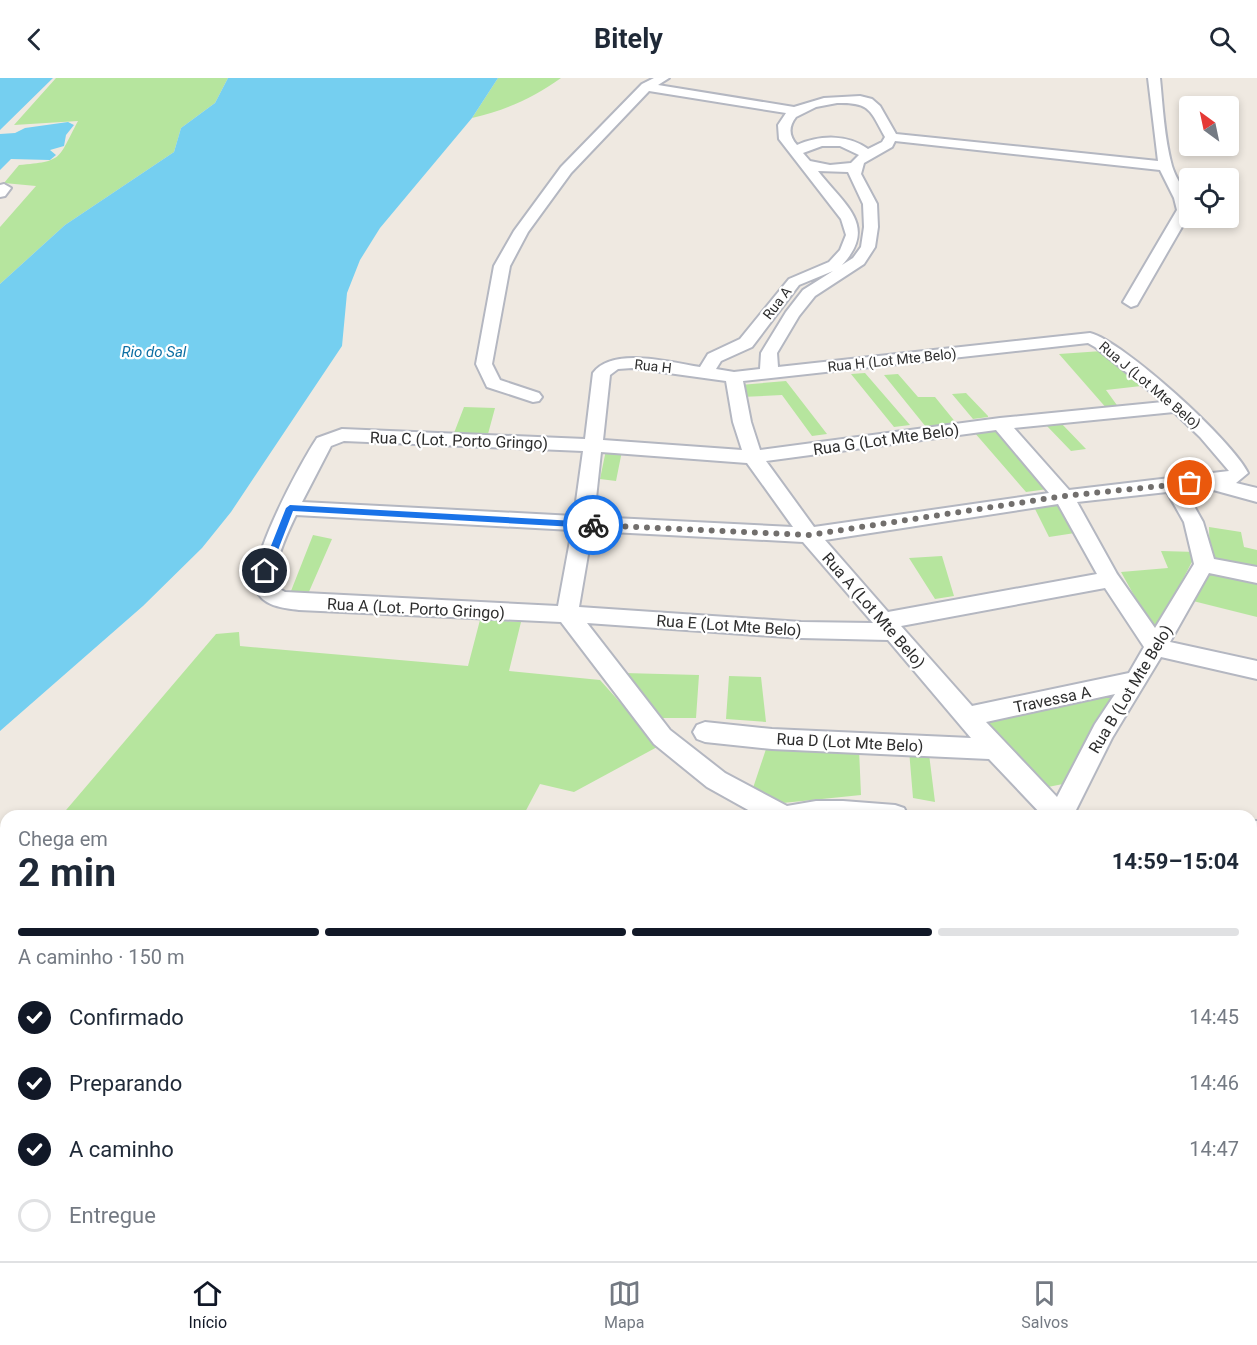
<!DOCTYPE html>
<html lang="pt">
<meta charset="utf-8">
<style>
body{margin:0;font-family:Roboto,sans-serif;background:#f6f6f7;color:#1f2937;height:100vh;display:flex;flex-direction:column;font-size:22px;white-space:nowrap}
*{box-sizing:border-box;margin:0}
p{font-size:20px;color:#747a83}
.icon{flex:none;width:33px;height:33px;fill:none;stroke:currentColor;stroke-width:2;stroke-linecap:round;stroke-linejoin:round}
.map{position:relative;flex:1;overflow:hidden}
.side{position:absolute;left:0px;top:732px;width:1257px;height:452px;display:flex;flex-direction:column;background:#fff;border-radius:18px 18px 0 0;box-shadow:0 3px 9px #0003}
.side>*{flex:none}
.needle{width:39px;rotate:327deg}
.controls{position:absolute;left:1179px;top:18px;display:grid;gap:12px}
.controls a{display:grid;place-items:center;width:60px;height:60px;border-radius:6px;background:#fff;box-shadow:0 3px 9px #0003;font-size:30px}
.pin{position:absolute;display:grid;place-items:center;width:51px;height:51px;color:#fff;margin:-26px;border:3px solid #fff;border-radius:50%;box-shadow:0 2px 6px #0007}
.courier{position:absolute;display:grid;place-items:center;width:60px;height:60px;margin:-30px;border:4px solid #1a73e8;border-radius:50%;background:#fff;color:#222;box-shadow:0 2px 8px #0007}
.headline em{font-style:normal;font-weight:700}
.headline div{display:flex;flex-direction:column-reverse}
.headline{display:flex;align-items:center;justify-content:space-between;height:102px;padding:0 18px}
h1{font-size:39px;font-weight:700;line-height:45px}
.bar{display:grid;grid-template-columns:repeat(4,1fr);gap:9px 6px;align-content:center;height:72px;padding:0 18px}
.bar i{height:8px;border-radius:4px;background:#e0e1e3}
.bar .active{background:#111827}
.bar p{grid-column:span 4}
ol{padding:0 18px;list-style:none}
li{display:flex;align-items:center;gap:18px;height:66px}
li p{margin-inline-start:auto}
li .icon{padding:6px;border-radius:50%;background:#111827;color:#fff;stroke-width:4}
li:last-child{color:#747a83}
li i{width:33px;height:33px;border:3px solid #e0e1e3;border-radius:50%}
header{display:flex;justify-content:space-between;align-items:center;height:78px;padding:0 18px;background:#fff;font-size:27px;font-weight:700}
.tabs{display:flex;justify-content:space-around;align-items:center;height:84px;border-top:2px solid #e0e1e3;background:#fff;font-size:16px;color:#747a83}
.tabs a{display:grid;justify-items:center;gap:3px}
.tabs .active{color:#111827}
.map>svg:first-child{display:block}
.green{fill:#b6e59e}
.water{fill:#75cff0}
.lines{fill:none;stroke-linecap:round;stroke-linejoin:round}
.minor-casing{stroke:#b4b7c1;stroke-width:4}
.minor{fill:#fff;fill-rule:evenodd}
.route{fill:#1a73e8}
.done{stroke:#726f6d;stroke-width:6;stroke-dasharray:0 10.8}
.labels{text-anchor:middle;stroke-width:4.5;stroke-linejoin:round;paint-order:stroke}
.far-street-label{font-size:14px;fill:#2e2e2e;stroke:#fff}
.far-water-label{font-size:15px;font-style:italic;fill:#0d6fa3;stroke:#fff}
.street-label{font-size:16px;fill:#2e2e2e;stroke:#fff}
</style>
<header><svg class="icon" aria-label="back" viewBox="0 0 24 24"><path d="M15 5l-7 7 7 7"/></svg>Bitely<svg class="icon" aria-label="search" viewBox="0 0 24 24"><circle cx="10" cy="10" r="6"/><path d="M15 15l6 6"/></svg></header>
<div class="map">
<svg width="1257" height="1183" viewBox="0 0 1257 1183">
<rect width="100%" height="100%" fill="#efe9e1"/>
<path class="green" d="M 56,0 L 228,0 L 215,25 L 181,50 L 174,74 L 65,147 L 0,206 L 0,149 L 36,108 L 4,105 L 19,87 C 64,83 57,82 78,43 L 14,47 Z
M 498,0 L 561,0 C 533,20 506,32 472,40 Z
M 1102,273 L 1150,307 L 1106,312 L 1119,330 L 1108,332 L 1059,276 Z
M 865,295 L 910,347 L 894,349 L 851,296 Z
M 898,296 L 918,319 L 935,319 L 957,346 L 926,349 L 884,297 Z
M 786,303 L 827,356 L 812,358 L 782,317 L 741,319 L 740,307 Z
M 966,315 L 988,338 L 988,339 L 973,341 L 952,316 Z
M 464,329 L 495,330 L 488,356 L 454,355 Z
M 1061,345 L 1086,371 L 1071,373 L 1046,347 Z
M 996,352 L 1048,411 L 1026,414 L 974,354 Z
M 606,372 L 622,373 L 616,403 L 600,401 Z
M 1061,423 L 1075,455 L 1049,459 L 1033,427 Z
M 1209,449 L 1241,454 L 1244,469 L 1257,472 L 1257,492 L 1210,483 Z
M 313,457 L 332,461 L 308,516 L 291,513 Z
M 1161,473 L 1197,474 L 1155,555 L 1121,494 L 1168,490 Z
M 942,478 L 954,518 L 935,521 L 909,480 Z
M 1207,492 L 1257,502 L 1257,539 L 1193,523 Z
M 480,542 L 521,544 L 509,593 L 600,602 L 659,668 L 574,714 L 540,706 L 523,738 L 61,738 L 216,556 L 239,554 L 240,568 L 468,588 Z
M 624,595 L 699,597 L 696,640 L 660,640 Z
M 729,598 L 761,599 L 766,644 L 726,641 Z
M 1115,614 L 1063,706 L 1043,710 L 984,642 Z
M 767,668 L 859,671 L 861,717 L 783,725 L 753,710 Z
M 909,672 L 929,676 L 935,724 L 913,720 Z
M 6,790 L 6,1178 L 256,1178 L 252,1183 L 0,1183 L 0,795 Z
M 1251,987 L 1257,990 L 1257,1183 L 1131,1183 L 1123,1178 L 1251,1178 Z
M 400,1178 L 916,1178 L 914,1183 L 397,1183 Z"/>
<path class="water" d="M 0,0 L 53,0 L 0,52 Z
M 228,0 L 498,0 L 472,40 L 380,150 L 360,182 L 347,215 L 342,268 L 231,434 L 202,470 L 143,528 L 0,653 L 0,206 L 65,147 L 174,74 L 181,50 L 215,25 Z
M 68,44 L 74,47 L 66,57 L 64,68 L 50,72 L 56,77 L 50,82 L 11,81 L 0,92 L 0,56 L 15,55 L 25,50 Z"/>
<g class="lines">
<g class="minor-casing">
<path id="minor" d="M 654,0 L 669,0 L 658,7 L 794,29 L 824,20 L 860,18 L 872,21 L 880,28 L 896,56 L 1158,83 L 1148,0 L 1160,0 C 1163,29 1164,59 1172,88 C 1177,105 1190,116 1190,135 L 1137,227 L 1131,229 L 1123,224 L 1177,132 L 1174,120 L 1160,92 L 895,63 L 892,69 L 864,85 L 861,96 L 877,126 L 878,149 L 875,169 L 864,186 L 815,218 L 799,238 L 777,275 L 778,289 L 1090,255 C 1123,263 1233,363 1248,395 L 1236,405 L 1257,410 L 1257,424 L 1206,410 L 1185,412 L 1203,444 L 1214,481 L 1257,489 L 1257,505 L 1209,495 L 1170,564 L 1257,583 L 1257,601 L 1161,579 L 1112,660 L 1073,738 L 1043,738 L 989,681 L 772,671 L 705,664 L 697,661 L 693,654 L 697,647 L 705,644 L 772,651 L 971,660 L 888,562 L 801,560 L 587,545 L 670,652 L 725,695 L 787,728 L 816,723 L 843,723 L 895,727 L 904,730 L 908,738 L 759,738 L 707,709 L 654,666 L 561,544 L 299,532 C 283,530 262,528 256,511 C 246,485 301,384 317,360 L 342,351 L 585,361 L 593,295 C 613,268 672,285 700,289 L 708,276 L 740,261 L 789,201 L 829,184 L 840,172 L 846,157 L 841,141 L 779,61 L 778,47 L 786,35 L 649,13 L 571,95 L 528,154 L 510,188 L 492,286 L 500,302 L 539,315 L 542,319 L 539,323 L 533,324 L 487,309 L 476,286 L 494,188 L 514,153 L 561,89 L 642,6 ZM 837,25 C 870,24 870,32 885,59 L 882,64 L 868,71 C 847,56 820,57 797,67 C 789,58 788,49 796,39 L 816,29 ZM 822,68 L 840,68 L 859,77 L 851,85 L 830,87 L 810,83 L 803,75 ZM 818,93 L 848,94 L 863,126 L 864,149 L 861,169 L 853,180 L 842,187 C 879,147 843,126 818,93 ZM 833,193 L 803,212 L 786,234 L 761,275 L 760,291 L 734,294 L 716,291 L 721,283 L 752,269 L 799,207 ZM 1088,265 L 1095,269 L 1163,324 L 1000,340 L 760,372 L 751,344 L 743,303 ZM 632,290 L 726,303 L 733,344 L 742,372 L 603,362 L 610,297 L 618,291 ZM 1174,334 L 1200,359 L 1229,393 L 1069,412 L 1014,350 ZM 996,352 L 1049,415 L 814,449 L 766,383 ZM 344,363 L 583,373 L 574,438 L 302,424 L 331,368 ZM 601,374 L 747,385 L 793,449 L 594,439 ZM 1167,414 L 1184,444 L 1194,486 L 1155,550 L 1117,496 L 1077,424 ZM 1058,426 L 1097,496 L 888,534 L 825,462 ZM 296,437 L 572,452 L 558,528 L 285,514 L 276,509 C 273,485 286,458 296,437 ZM 592,453 L 803,464 L 873,545 L 801,544 L 579,529 ZM 1105,510 L 1144,569 L 1129,595 L 972,628 L 901,548 ZM 1115,616 L 1095,646 L 1057,719 L 986,644 Z
M 4,106 L 11,110 L 5,118 L 0,119 L 0,107 Z
M 1257,743 L 1257,765 L 1251,766 L 1251,744 Z
M 358,1178 L 393,1178 L 390,1183 L 355,1183 Z
M 1001,1178 L 1035,1178 L 1033,1183 L 999,1183 Z"/>
</g>
<use href="#minor" class="minor"/>
</g>
<path class="route" d="M 290,427 L 593,444 L 597,447 L 593,450 L 293,433 L 270,493 L 268,496 L 262,496 L 261,493 L 286,430 Z"/>
<g class="lines">
<path class="done" d="M 593,447 L 809,457 L 1064,418 L 1190,405"/>
</g>
<g class="labels">
<g class="far-street-label">
<text transform="translate(777 225) rotate(-52)" y="5">Rua A</text>
<text transform="translate(892 282) rotate(-6)" y="5">Rua H (Lot Mte Belo)</text>
<text transform="translate(653 288) rotate(6)" y="5">Rua H</text>
<text transform="translate(1150 307) rotate(40)" y="5">Rua J (Lot Mte Belo)</text>
</g>
<g class="far-water-label">
<text x="154" y="279">Rio do Sal</text>
</g>
<g class="street-label">
<text transform="translate(886 361) rotate(-8)" y="6">Rua G (Lot Mte Belo)</text>
<text transform="translate(459 362) rotate(2)" y="6">Rua C (Lot. Porto Gringo)</text>
<text transform="translate(416 530) rotate(3)" y="6">Rua A (Lot. Porto Gringo)</text>
<text transform="translate(874 532) rotate(49)" y="6">Rua A (Lot Mte Belo)</text>
<text transform="translate(729 547) rotate(4)" y="6">Rua E (Lot Mte Belo)</text>
<text transform="translate(1130 611) rotate(-59)" y="6">Rua B (Lot Mte Belo)</text>
<text transform="translate(1052 621) rotate(-12)" y="6">Travessa A</text>
<text transform="translate(850 664) rotate(3)" y="6">Rua D (Lot Mte Belo)</text>
</g>
</g>
</svg>
<div class="controls">
<a><svg class="needle" viewBox="-14 -14 28 28"><path d="M0-13l5 13h-10z" fill="#e53935"/><path d="M0 13l5-13h-10z" fill="#747a83"/></svg></a>
<a><svg class="icon" aria-label="locate" viewBox="0 0 24 24"><circle cx="12" cy="12" r="6"/><path d="M12 2v4M12 18v4M2 12h4M18 12h4"/></svg></a>
</div>
<div class="pin" style="left:1190px;top:405px;background:#ea580c"><svg class="icon" aria-label="bag" viewBox="0 0 24 24"><path d="M5 8h14l-1 12H6zM9 8a3 3 0 0 1 6 0"/></svg></div>
<div class="pin" style="left:265px;top:493px;background:#1f2937"><svg class="icon" aria-label="home" viewBox="0 0 24 24"><path d="M3 11l9-7 9 7M6 9v11h12V9"/></svg></div>
<div class="courier" style="left:593px;top:447px"><svg class="icon" aria-label="bike" viewBox="0 0 24 24"><circle cx="6" cy="16" r="4"/><circle cx="18" cy="16" r="4"/><path d="M6 16l4-8h5l3 8M10 8l3 8H6M13 5h3"/></svg></div>
<section class="side">
<div class="headline"><div><h1>2 min</h1><p>Chega em</p></div><em>14:59–15:04</em></div>
<div class="bar"><i class="active"></i><i class="active"></i><i class="active"></i><i></i><p>A caminho · 150 m</p></div>
<ol>
<li><svg class="icon" aria-label="check" viewBox="0 0 24 24"><path d="M5 12l5 5 9-10"/></svg>Confirmado<p>14:45</p></li>
<li><svg class="icon" aria-label="check" viewBox="0 0 24 24"><path d="M5 12l5 5 9-10"/></svg>Preparando<p>14:46</p></li>
<li><svg class="icon" aria-label="check" viewBox="0 0 24 24"><path d="M5 12l5 5 9-10"/></svg>A caminho<p>14:47</p></li>
<li><i></i>Entregue</li>
</ol>
</section>
</div>
<nav class="tabs">
<a class="active"><svg class="icon" aria-label="home" viewBox="0 0 24 24"><path d="M3 11l9-7 9 7M6 9v11h12V9"/></svg>Início</a>
<a><svg class="icon" aria-label="map" viewBox="0 0 24 24"><path d="M3 6l6-2 6 2 6-2v14l-6 2-6-2-6 2zM9 4v14M15 6v14"/></svg>Mapa</a>
<a><svg class="icon" aria-label="saved" viewBox="0 0 24 24"><path d="M7 4h10v16l-5-4-5 4z"/></svg>Salvos</a>
</nav>
